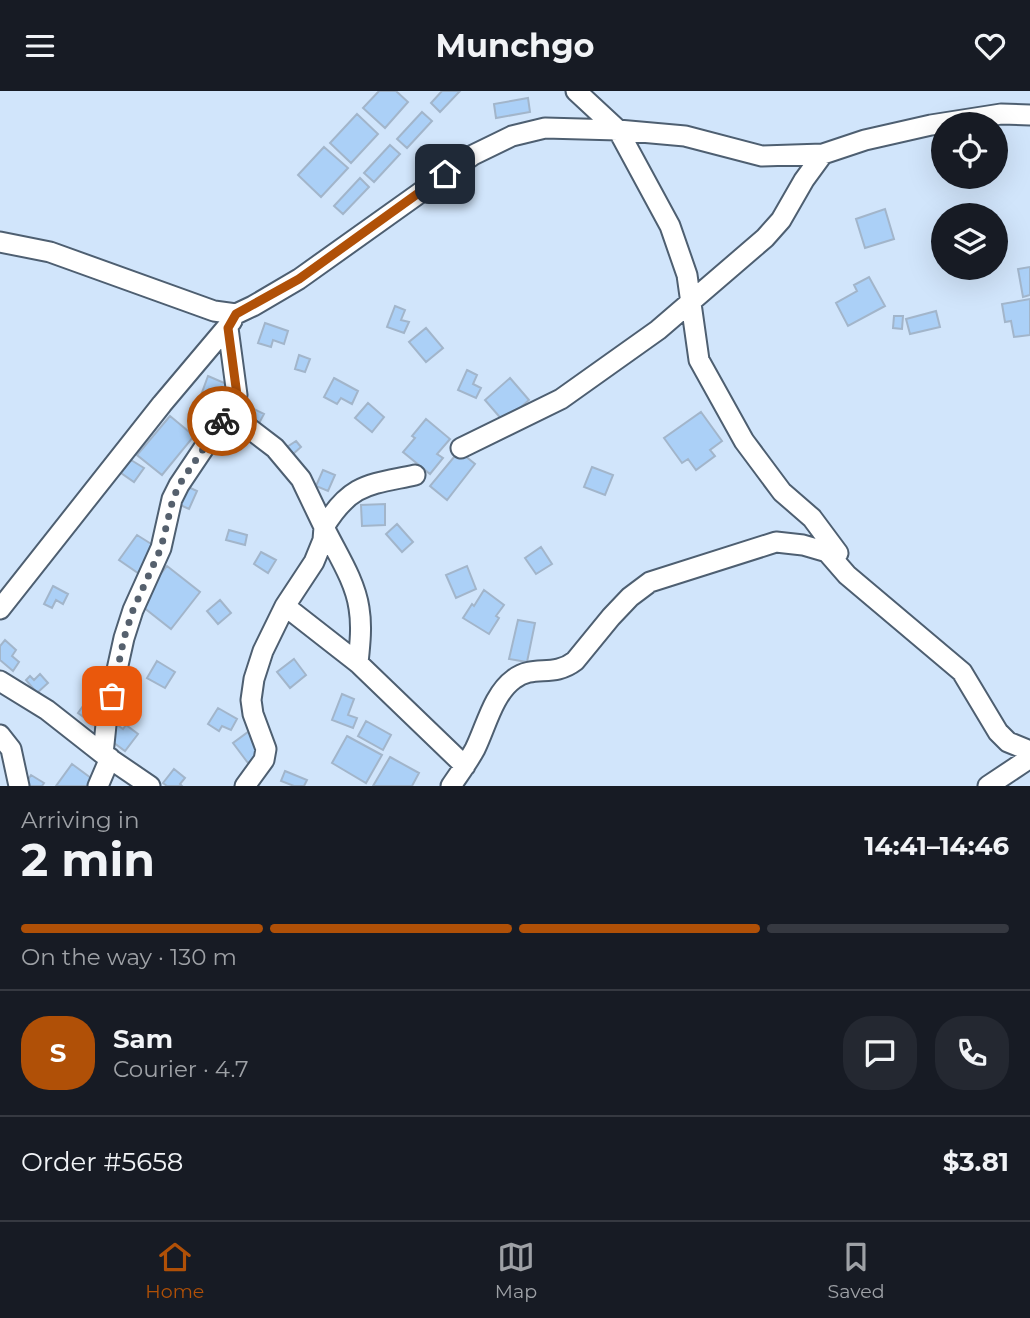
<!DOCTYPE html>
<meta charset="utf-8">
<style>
body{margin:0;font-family:Montserrat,sans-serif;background:#242831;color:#f1f3f6;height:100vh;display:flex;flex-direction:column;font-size:26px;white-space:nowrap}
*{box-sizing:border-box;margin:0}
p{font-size:23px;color:#9ea1a6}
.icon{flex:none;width:38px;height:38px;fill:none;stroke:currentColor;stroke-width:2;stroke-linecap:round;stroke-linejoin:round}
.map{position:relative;height:695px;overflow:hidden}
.sheet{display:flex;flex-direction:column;background:#171b24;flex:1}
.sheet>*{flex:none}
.fabs{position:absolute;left:931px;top:21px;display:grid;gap:14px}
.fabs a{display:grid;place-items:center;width:77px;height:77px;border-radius:50%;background:#171b24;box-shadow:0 7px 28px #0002;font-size:35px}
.pin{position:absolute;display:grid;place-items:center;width:60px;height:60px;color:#fff;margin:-30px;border-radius:14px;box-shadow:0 4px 10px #0006}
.courier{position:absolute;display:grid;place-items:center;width:70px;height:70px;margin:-35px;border:5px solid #b05007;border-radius:50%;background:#fff;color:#222;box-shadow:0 2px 9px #0007}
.summary em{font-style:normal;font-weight:700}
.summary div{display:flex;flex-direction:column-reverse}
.summary{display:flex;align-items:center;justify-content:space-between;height:119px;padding:0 21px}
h1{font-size:46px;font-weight:700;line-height:52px}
.bar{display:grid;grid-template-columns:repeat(4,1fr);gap:10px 7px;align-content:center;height:84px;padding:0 21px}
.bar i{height:9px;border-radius:5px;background:#363941}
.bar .active{background:#b05007}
.bar p{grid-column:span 4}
.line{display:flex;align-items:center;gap:18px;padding:0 21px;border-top:2px solid #363941}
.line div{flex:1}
.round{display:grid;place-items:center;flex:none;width:74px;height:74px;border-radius:28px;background:#242831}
header{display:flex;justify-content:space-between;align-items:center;height:91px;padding:0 21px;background:#171b24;font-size:32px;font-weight:700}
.tabs{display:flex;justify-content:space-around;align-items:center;height:98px;border-top:2px solid #363941;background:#171b24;font-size:19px;color:#9ea1a6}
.tabs a{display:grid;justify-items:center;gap:4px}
.tabs .active{color:#b05007}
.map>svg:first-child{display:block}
.building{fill:#abd0f7;stroke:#a2b5ca;stroke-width:2}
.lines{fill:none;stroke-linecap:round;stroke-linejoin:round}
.minor-casing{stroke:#4e5f71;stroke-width:23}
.minor{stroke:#fff;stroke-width:19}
.done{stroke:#55606d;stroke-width:7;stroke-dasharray:0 12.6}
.route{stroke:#b05007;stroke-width:9}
</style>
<header><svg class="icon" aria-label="menu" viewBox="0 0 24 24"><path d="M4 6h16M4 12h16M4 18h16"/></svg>Munchgo<svg class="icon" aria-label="heart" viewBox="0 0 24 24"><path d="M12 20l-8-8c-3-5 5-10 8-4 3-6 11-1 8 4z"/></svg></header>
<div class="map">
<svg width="1030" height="695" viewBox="0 0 1030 695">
<rect width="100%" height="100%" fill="#d1e5fb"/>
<path class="building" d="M 379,0 L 396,0 L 408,11 L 385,37 L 363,17 Z
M 442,0 L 460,0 L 440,21 L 431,12 Z
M 528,7 L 530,21 L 496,27 L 494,13 Z
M 422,21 L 432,30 L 407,57 L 397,48 Z
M 357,23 L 378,43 L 351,72 L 330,52 Z
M 390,54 L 400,63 L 374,91 L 364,82 Z
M 324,56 L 348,77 L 321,106 L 298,84 Z
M 360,87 L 369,96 L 343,123 L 334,115 Z
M 885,118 L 894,148 L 865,157 L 856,128 Z
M 1030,176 L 1030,204 L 1023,206 L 1018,178 Z
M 869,186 L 885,215 L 848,235 L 836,212 L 857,200 L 854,194 Z
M 1030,208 L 1030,244 L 1014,246 L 1011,230 L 1005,231 L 1002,213 Z
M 395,215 L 405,219 L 401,229 L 409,231 L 404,242 L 387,236 Z
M 936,220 L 940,236 L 910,243 L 906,228 Z
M 894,225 L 903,225 L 902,238 L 893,237 Z
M 265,232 L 288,240 L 284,253 L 273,249 L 271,256 L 258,252 Z
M 426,237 L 443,257 L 426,271 L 409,251 Z
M 299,264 L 310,268 L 305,281 L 295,278 Z
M 467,279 L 477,284 L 473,293 L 481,297 L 476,307 L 458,299 Z
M 208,285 L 229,294 L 226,301 L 218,298 L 217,302 L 227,307 L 223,316 L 200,307 Z
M 334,287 L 358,300 L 352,313 L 341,307 L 337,313 L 324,306 Z
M 510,287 L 529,309 L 504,331 L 485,309 Z
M 242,312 L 264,323 L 257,336 L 235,324 Z
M 368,312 L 384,326 L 372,341 L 355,327 Z
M 701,321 L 722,350 L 710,359 L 715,365 L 696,379 L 688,368 L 682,372 L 664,347 Z
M 170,325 L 194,345 L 162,384 L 137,364 Z
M 426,328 L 450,348 L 437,363 L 443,367 L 430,383 L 403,361 L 415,347 L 412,345 Z
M 296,350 L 301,356 L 293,363 L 287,356 Z
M 459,360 L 475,373 L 447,409 L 430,395 Z
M 131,369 L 144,377 L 134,391 L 121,382 Z
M 592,376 L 613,384 L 605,404 L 584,396 Z
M 323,379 L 335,384 L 328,400 L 316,395 Z
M 186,395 L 197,400 L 189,418 L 178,413 Z
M 385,413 L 385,434 L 362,435 L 361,414 Z
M 397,433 L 413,451 L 402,461 L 386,443 Z
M 229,439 L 247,444 L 245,454 L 226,449 Z
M 137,444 L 156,456 L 138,482 L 119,469 Z
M 541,456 L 552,473 L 536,483 L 525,467 Z
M 261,461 L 276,469 L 268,482 L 254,473 Z
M 167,475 L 200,501 L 171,538 L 138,512 Z
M 467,475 L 476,498 L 456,507 L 446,484 Z
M 53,495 L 68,503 L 63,513 L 56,509 L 52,517 L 44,513 Z
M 484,499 L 504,514 L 496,525 L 499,527 L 489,543 L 463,527 L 472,513 L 474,515 Z
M 220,509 L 231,522 L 218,533 L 207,520 Z
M 518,529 L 535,532 L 527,571 L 509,568 Z
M 5,549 L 16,559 L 12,565 L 19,571 L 13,580 L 0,569 L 0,555 Z
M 294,568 L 306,584 L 290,597 L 277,581 Z
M 157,570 L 175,581 L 165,597 L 147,587 Z
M 40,583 L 48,592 L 37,602 L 26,589 L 30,585 L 34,589 Z
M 342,603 L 354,608 L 348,624 L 357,627 L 353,637 L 332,629 Z
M 88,608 L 99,617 L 94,623 L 102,628 L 96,635 L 78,622 Z
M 218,617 L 237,628 L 231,639 L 222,635 L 219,640 L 208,633 Z
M 366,630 L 391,644 L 383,659 L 358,645 Z
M 116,633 L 123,638 L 126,634 L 138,643 L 125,660 L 106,646 Z
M 248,641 L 263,660 L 248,672 L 233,652 Z
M 347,645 L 382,664 L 366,692 L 332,672 Z
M 390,666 L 419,682 L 412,695 L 373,695 Z
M 72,673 L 95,690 L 92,695 L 56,695 Z
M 174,678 L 185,687 L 180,693 L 182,695 L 167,695 L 163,692 Z
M 285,680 L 307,689 L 304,695 L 294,695 L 281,690 Z
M 31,684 L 44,692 L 42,695 L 24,695 Z"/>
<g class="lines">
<g class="minor-casing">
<path id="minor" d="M 576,0 L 618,39 L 670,135 L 687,184 L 699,269 L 744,350 L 782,401 L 812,427 L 838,462
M 0,151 L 50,161 L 214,220 L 236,223 L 253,215 L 299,188 L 473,64 L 512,45 L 545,37 L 618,39 L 685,45 L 762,65 L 823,63 L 865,49 L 931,34 L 1001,23 L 1030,24
M 228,321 L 275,357 L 301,388 L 324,436 L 323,449 L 314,471 L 285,515 L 263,560 L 254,588 L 251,609 L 253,623 L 266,658 L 264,669 L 245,695
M 461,357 L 561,308 L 658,239 L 765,147 L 781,129 L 804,89 L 823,63
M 285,515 L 358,572 L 465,675
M 0,518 L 162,313 L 232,230
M 358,572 C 360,553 362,535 359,517 C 355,489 336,461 324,436 C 351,392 369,394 415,384
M 0,590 L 47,619 L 103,663 L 150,695
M 0,644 L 11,658 L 19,695
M 103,663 L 107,624 L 124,547 L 133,519 L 161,457 L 172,408 L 179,394 L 228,321 L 237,304 L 228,237
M 98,695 L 110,667
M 451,695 C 459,683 468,671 475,658 C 486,636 493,603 514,588 C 534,573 553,587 575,570 L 611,526 L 630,506 L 650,491 L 776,451 L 803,454 L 827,461 L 847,484 L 962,581 L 998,641 L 1008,651 L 1030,660
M 988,695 L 1030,667"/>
</g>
<use href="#minor" class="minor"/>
</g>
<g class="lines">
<path class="done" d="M 112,605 L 124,547 L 133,519 L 161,457 L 173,408 L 179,394 L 222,330"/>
<path class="route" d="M 222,330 L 237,304 L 228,237 L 236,223 L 299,188 L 445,83"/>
</g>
</svg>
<div class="fabs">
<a><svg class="icon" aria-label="locate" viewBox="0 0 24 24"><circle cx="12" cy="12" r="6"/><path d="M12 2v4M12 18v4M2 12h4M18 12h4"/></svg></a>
<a><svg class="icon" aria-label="layers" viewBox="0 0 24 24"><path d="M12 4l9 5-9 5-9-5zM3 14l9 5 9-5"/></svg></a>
</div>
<div class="pin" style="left:112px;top:605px;background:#ea580c"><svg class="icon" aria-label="bag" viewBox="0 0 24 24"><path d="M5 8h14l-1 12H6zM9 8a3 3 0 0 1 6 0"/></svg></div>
<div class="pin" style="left:445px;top:83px;background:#1f2937"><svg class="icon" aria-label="home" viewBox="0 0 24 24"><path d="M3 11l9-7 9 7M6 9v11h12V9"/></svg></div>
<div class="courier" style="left:222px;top:330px"><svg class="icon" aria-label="bike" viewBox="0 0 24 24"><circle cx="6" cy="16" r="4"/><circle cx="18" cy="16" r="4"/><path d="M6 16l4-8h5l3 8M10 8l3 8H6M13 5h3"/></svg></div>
</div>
<section class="sheet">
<div class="summary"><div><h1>2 min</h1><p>Arriving in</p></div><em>14:41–14:46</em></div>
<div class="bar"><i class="active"></i><i class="active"></i><i class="active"></i><i></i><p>On the way · 130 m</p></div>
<div class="line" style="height:126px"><b class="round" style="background:#b05007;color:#fff">S</b><div><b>Sam</b><p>Courier · 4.7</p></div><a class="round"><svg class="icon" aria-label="chat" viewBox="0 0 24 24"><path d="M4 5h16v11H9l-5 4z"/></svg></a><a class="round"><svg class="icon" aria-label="phone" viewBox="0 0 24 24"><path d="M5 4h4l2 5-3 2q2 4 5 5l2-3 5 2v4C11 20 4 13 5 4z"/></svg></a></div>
<div class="line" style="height:91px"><div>Order #5658</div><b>$3.81</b></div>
</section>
<nav class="tabs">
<a class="active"><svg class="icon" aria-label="home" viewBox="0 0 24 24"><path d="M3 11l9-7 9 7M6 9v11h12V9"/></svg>Home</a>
<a><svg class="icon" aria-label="map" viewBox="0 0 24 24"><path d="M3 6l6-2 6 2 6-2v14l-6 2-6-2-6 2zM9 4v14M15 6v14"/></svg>Map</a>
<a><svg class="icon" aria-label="saved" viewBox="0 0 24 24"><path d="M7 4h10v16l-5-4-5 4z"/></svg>Saved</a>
</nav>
